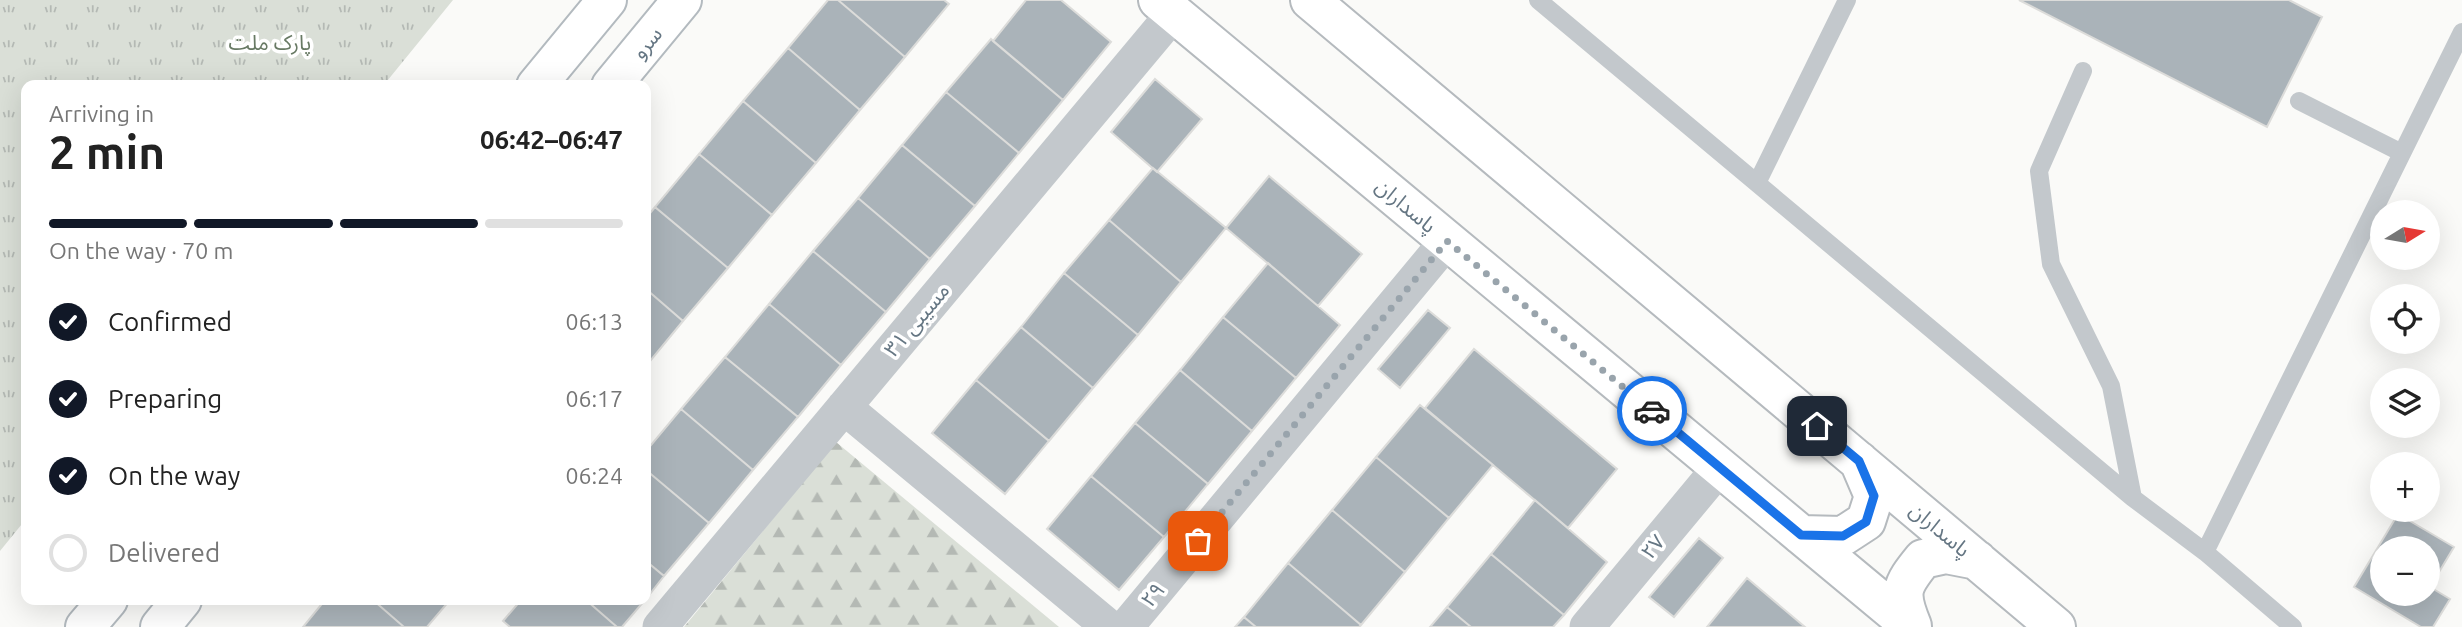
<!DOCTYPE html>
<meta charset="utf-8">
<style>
body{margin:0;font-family:Ubuntu,"Noto Sans Arabic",sans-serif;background:#f6f6f6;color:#222;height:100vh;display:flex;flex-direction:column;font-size:26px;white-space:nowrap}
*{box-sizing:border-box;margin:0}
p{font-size:23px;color:#767676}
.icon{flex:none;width:38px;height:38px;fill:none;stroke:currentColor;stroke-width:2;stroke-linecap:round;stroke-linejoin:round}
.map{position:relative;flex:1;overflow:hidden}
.panel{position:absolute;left:21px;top:80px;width:630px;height:525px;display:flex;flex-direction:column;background:#fff;border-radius:14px;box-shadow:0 7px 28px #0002}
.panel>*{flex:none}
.needle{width:46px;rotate:79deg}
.tools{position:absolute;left:2370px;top:200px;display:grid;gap:14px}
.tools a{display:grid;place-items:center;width:70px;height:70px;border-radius:50%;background:#fff;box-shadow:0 7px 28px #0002;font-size:35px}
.pin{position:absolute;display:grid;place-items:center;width:60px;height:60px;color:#fff;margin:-30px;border-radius:14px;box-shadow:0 4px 10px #0006}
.courier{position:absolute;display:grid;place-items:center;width:70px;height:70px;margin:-35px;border:5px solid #1a73e8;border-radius:50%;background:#fff;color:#222;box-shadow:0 2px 9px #0007}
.head em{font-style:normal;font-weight:700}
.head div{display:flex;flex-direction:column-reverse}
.head{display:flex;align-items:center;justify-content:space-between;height:119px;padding:0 28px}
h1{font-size:46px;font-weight:700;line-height:52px}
.bar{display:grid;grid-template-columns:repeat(4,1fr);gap:10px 7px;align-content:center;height:84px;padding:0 28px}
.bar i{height:9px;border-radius:5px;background:#e0e0e0}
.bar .selected{background:#111827}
.bar p{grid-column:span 4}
ol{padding:0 28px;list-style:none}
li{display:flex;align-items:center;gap:21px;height:77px}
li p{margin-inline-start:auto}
li .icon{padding:7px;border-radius:50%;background:#111827;color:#fff;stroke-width:4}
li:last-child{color:#767676}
li i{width:38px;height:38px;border:4px solid #e0e0e0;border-radius:50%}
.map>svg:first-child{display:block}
.forest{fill:url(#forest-firs)}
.park{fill:url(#park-tufts)}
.building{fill:#aab3b9;stroke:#dcdcda;stroke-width:2;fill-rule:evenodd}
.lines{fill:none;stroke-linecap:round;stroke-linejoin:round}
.secondary-casing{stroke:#b3babf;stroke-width:42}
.primary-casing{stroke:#b5babe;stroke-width:42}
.lane{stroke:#c3c8cc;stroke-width:18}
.street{stroke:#c3c8cc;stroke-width:35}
.secondary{stroke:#fff;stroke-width:38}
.primary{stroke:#fff;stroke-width:38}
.done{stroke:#99a4ac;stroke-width:7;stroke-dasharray:0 12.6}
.route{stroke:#1a73e8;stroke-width:9}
.labels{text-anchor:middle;stroke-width:7;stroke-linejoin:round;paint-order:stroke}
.park-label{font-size:21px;fill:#687a64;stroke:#fff}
.street-label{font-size:21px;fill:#657683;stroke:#fff}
</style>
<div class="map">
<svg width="2462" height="627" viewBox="0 0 2462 627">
<defs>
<pattern id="forest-firs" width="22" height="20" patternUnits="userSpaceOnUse" patternTransform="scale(1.75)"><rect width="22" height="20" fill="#dadfd7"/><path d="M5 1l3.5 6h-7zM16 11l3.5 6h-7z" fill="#b4b9b4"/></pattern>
<pattern id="park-tufts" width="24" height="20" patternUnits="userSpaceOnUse" patternTransform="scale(1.75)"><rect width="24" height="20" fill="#dadfd7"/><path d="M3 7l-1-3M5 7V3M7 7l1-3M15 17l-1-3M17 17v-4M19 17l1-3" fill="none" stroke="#b4b9b4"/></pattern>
</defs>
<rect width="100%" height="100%" fill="#fafaf8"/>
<path class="forest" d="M 836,442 L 1059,627 L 684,627 Z"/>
<path class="park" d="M 0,0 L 453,0 L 383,86 L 26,86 L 26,519 L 0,551 Z"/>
<path class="building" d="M 828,0 L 838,0 L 905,57 L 860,110 L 788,48 Z
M 838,0 L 944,0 L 949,4 L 905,57 Z
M 1026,0 L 1061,0 L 1111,42 L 1063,100 L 993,41 Z
M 2019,0 L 2289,0 L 2322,17 L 2267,127 Z
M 991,39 L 1063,100 L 1019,153 L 946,92 Z
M 788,48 L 860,110 L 816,163 L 743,101 Z
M 1155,79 L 1202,119 L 1157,172 L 1111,132 Z
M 946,92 L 1019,153 L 975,206 L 902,145 Z
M 743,101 L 816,163 L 772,215 L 699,154 Z
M 902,145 L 975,206 L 930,259 L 858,198 Z
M 699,154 L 772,215 L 728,268 L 655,207 Z
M 1153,168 L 1226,228 L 1181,282 L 1109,220 Z
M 1269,176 L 1362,254 L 1318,306 L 1226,228 Z
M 858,198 L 930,259 L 886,312 L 813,251 Z
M 655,207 L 728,268 L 683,321 L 646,289 L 646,218 Z
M 1109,220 L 1181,282 L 1138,335 L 1064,273 Z
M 813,251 L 886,312 L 841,365 L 769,304 Z
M 1268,263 L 1340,325 L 1296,378 L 1223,317 Z
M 1064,273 L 1138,335 L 1093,388 L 1021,327 Z
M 646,289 L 683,321 L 646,366 Z
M 769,304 L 841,365 L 798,417 L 725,357 Z
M 1428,310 L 1450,328 L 1400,388 L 1378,369 Z
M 1223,317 L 1296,378 L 1252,431 L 1180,370 Z
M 1021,327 L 1093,388 L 1049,441 L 976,380 Z
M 1474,349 L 1617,469 L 1568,528 L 1425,408 Z
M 725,357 L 798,417 L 753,470 L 681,409 Z
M 1180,370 L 1252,431 L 1208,484 L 1135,423 Z
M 976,380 L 1049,441 L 1005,494 L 932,433 Z
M 1420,405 L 1493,465 L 1449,518 L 1376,457 Z
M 681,409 L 753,470 L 709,523 L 646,470 L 646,451 Z
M 1135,423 L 1208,484 L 1164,537 L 1091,476 Z
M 1376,457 L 1449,518 L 1405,572 L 1332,510 Z
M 646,470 L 709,523 L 664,576 L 646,561 Z
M 1091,476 L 1164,537 L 1119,590 L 1047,529 Z
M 1535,500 L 1607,562 L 1564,615 L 1491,554 Z
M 1332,510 L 1405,572 L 1361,625 L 1288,563 Z
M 2398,514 L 2454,547 L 2430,587 L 2450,599 L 2433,627 L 2421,627 L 2354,587 ZM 2382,548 L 2427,548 L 2427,593 L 2382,593 Z
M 1699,538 L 1723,558 L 1674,617 L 1649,597 Z
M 1491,554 L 1564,615 L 1553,627 L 1471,627 L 1447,607 Z
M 646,561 L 664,576 L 646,599 Z
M 1288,563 L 1361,625 L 1359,627 L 1256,627 L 1244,617 Z
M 1747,578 L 1805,627 L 1707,627 Z
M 325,600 L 373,600 L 404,627 L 303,627 Z
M 373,600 L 450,600 L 427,627 L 404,627 Z
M 521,600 L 586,600 L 617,627 L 510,627 L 503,621 Z
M 586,600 L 645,600 L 622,627 L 617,627 Z
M 1447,607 L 1471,627 L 1430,627 Z
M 1244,617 L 1256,627 L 1235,627 Z"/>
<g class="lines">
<g class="secondary-casing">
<path id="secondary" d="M 536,86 L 607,0
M 611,86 L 682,0
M 85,627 L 108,600
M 160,627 L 182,600"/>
</g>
<g class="primary-casing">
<path id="primary" d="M 1158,0 L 1912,627
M 1310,0 L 2056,627
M 1801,535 L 1843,536 L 1866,521 L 1874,496 L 1859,461
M 1912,626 C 1898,592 1901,586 1923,559 L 1946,554 L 1977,560"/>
</g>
<path class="lane" d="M 1538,0 L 2133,498
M 2083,71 L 2039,171 L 2051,264 L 2111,386 L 2133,498 L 2205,552 L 2293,627
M 2299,101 L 2402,153
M 1757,183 L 1847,0
M 2205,552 L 2462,32"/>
<path class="street" d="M 844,407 L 1109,627
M 660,627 L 1174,13
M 1126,627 L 1447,241
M 1587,627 L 1720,467"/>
<use href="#secondary" class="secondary"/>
<use href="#primary" class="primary"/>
</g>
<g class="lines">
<path class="done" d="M 1198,541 L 1447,241 L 1652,411"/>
<path class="route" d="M 1652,411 L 1801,535 L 1843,536 L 1866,522 L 1874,496 L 1859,461 L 1817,426"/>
</g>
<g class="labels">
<g class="park-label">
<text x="270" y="50">پارک ملت</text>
</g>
<g class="street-label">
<text transform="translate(647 43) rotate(-50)" y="7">سرو</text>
<text transform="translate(1406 206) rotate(40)" y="7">پاسداران</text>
<text transform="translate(917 320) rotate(-50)" y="7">۳۱ مسیبی</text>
<text transform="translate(1940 530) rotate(40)" y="7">پاسداران</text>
<text transform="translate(1653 547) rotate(-50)" y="7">۲۷</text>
<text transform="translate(1153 595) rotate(-50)" y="7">۲۹</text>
</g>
</g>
</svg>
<div class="tools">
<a><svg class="needle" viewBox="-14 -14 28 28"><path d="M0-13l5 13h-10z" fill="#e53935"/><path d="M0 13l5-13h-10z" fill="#767676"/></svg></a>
<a><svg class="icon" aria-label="locate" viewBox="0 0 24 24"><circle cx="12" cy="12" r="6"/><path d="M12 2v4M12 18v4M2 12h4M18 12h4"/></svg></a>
<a><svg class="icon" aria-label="layers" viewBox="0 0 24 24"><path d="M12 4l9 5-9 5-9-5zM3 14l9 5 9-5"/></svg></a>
<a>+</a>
<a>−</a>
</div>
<div class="pin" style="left:1198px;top:541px;background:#ea580c"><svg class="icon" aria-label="bag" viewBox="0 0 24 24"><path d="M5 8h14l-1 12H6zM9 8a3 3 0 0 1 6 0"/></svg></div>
<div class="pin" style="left:1817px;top:426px;background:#1f2937"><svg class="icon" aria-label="home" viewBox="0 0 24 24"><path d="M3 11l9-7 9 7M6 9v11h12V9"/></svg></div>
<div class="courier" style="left:1652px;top:411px"><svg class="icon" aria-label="car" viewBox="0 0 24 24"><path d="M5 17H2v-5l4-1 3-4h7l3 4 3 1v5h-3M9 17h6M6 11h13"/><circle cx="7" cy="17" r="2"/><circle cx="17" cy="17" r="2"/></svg></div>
<section class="panel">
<div class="head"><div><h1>2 min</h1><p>Arriving in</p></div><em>06:42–06:47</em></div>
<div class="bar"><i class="selected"></i><i class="selected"></i><i class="selected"></i><i></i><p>On the way · 70 m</p></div>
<ol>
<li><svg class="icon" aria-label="check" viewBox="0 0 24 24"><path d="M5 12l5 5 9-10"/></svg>Confirmed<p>06:13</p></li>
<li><svg class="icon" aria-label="check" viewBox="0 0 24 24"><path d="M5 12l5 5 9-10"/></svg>Preparing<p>06:17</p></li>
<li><svg class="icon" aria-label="check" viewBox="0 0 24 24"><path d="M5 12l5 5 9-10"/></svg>On the way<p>06:24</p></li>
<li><i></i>Delivered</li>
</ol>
</section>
</div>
